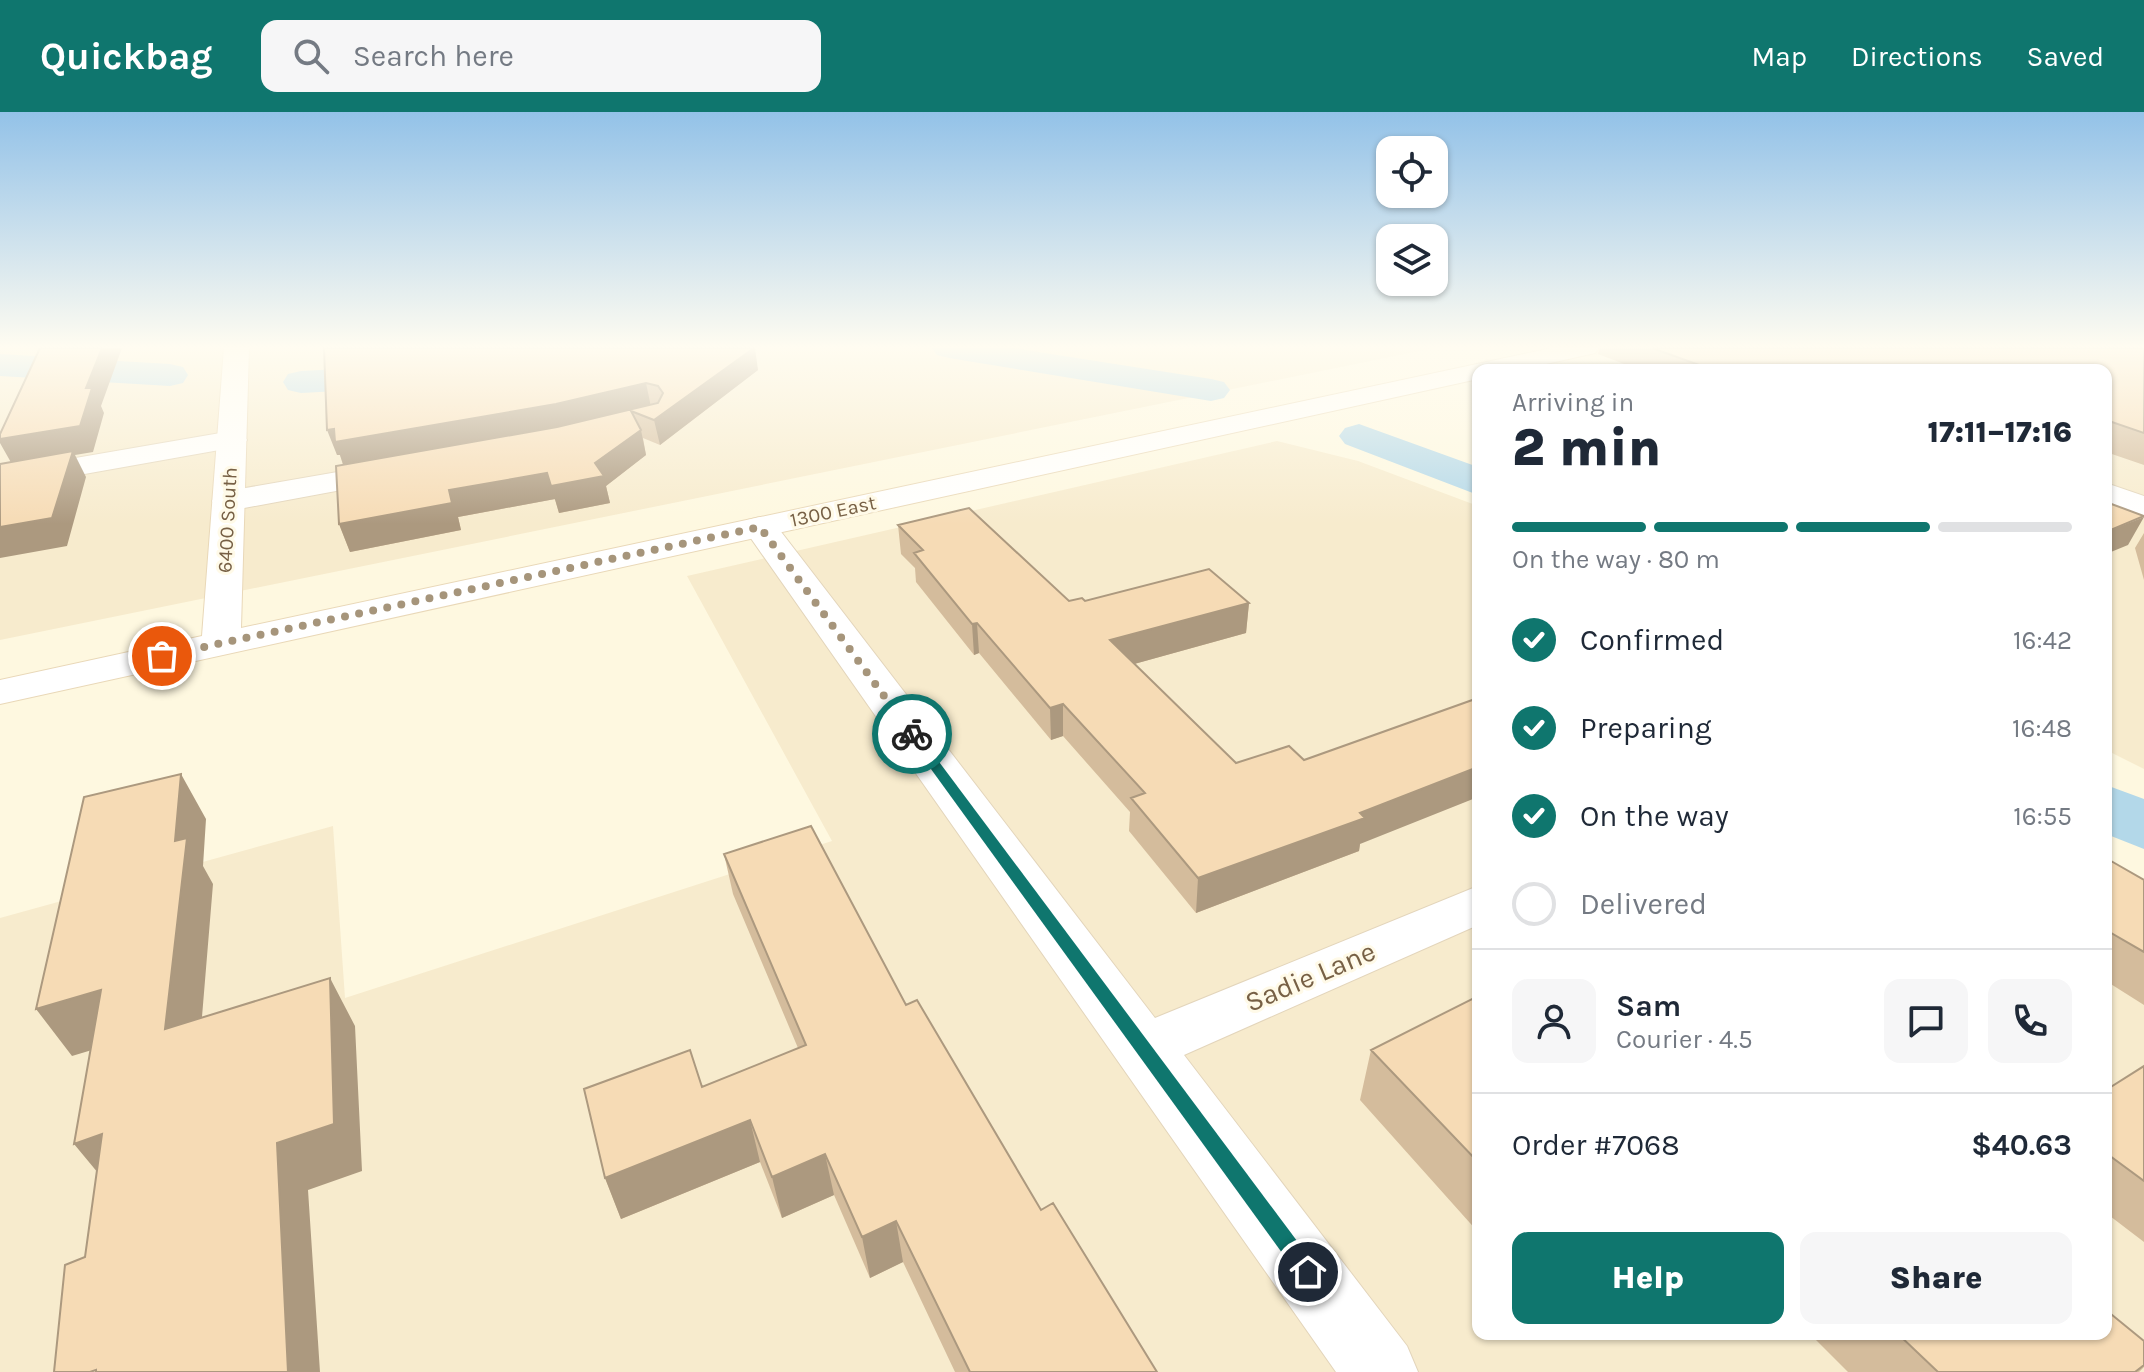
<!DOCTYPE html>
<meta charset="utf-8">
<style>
body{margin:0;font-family:Karla,sans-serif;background:#f6f6f7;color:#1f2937;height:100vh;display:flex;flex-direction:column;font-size:30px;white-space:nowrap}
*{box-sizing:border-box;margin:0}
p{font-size:26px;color:#747a83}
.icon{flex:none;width:44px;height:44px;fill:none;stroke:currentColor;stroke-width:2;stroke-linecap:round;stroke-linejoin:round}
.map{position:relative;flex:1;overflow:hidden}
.sheet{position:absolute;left:1472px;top:252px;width:640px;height:976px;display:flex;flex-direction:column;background:#fff;border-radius:16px;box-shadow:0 2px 6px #0004}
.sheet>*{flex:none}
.controls{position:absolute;left:1376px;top:24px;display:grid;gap:16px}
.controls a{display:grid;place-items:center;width:72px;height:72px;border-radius:16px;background:#fff;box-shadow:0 2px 6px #0004;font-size:40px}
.pin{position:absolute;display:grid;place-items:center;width:68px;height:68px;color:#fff;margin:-34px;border:4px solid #fff;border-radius:50%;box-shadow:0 2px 8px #0007}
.courier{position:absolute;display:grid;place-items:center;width:80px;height:80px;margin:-40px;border:6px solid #0f766e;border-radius:50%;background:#fff;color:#222;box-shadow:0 2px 10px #0007}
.overview em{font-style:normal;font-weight:800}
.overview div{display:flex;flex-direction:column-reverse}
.overview{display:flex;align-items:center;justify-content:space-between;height:136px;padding:0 40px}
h1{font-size:52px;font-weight:800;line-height:60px}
.bar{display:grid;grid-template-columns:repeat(4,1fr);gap:12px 8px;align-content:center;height:96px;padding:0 40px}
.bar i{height:10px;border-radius:6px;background:#e0e1e3}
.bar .current{background:#0f766e}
.bar p{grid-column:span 4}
.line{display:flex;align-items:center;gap:20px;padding:0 40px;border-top:2px solid #e0e1e3}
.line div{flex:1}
.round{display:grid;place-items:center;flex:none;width:84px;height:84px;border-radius:16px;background:#f6f6f7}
ol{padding:0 40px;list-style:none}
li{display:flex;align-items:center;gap:24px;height:88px}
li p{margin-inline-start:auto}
li .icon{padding:8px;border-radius:50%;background:#0f766e;color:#fff;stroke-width:4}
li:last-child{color:#747a83}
li i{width:44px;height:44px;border:4px solid #e0e1e3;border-radius:50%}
.primary-button{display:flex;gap:16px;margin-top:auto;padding:16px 40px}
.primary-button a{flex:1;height:92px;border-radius:16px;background:#0f766e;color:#fff;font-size:32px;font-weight:800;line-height:92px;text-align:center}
.primary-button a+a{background:#f6f6f7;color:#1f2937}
header{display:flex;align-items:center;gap:48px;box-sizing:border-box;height:112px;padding:0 40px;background:#0f766e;color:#fff}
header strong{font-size:38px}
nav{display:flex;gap:44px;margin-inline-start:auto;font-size:28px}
.search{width:560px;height:72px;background:#f6f6f7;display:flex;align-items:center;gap:20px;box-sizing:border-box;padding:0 28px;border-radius:16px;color:#747a83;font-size:30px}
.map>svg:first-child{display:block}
.residential{fill:#f7ebcd}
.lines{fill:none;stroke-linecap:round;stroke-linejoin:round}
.canal{fill:#b3d8e9;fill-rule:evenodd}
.street-casing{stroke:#e3d5bb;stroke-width:2}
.secondary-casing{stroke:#e9d8b8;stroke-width:2}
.street{fill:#fff;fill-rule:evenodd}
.secondary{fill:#fff;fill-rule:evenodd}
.wall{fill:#d4bc9c}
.shaded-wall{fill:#ac997f}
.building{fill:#f6dbb5;stroke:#ac997f;stroke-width:2}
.route{fill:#0f766e}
.done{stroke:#a6957b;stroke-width:8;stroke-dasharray:0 14.4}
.labels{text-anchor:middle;stroke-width:6;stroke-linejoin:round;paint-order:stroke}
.far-street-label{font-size:20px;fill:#776045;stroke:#fffae8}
.near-street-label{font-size:28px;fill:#776045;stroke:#fffae8}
</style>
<header>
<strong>Quickbag</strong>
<div class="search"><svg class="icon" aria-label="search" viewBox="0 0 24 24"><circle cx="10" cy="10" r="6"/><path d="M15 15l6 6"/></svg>Search here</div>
<nav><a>Map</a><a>Directions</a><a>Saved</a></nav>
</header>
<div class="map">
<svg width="2144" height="1260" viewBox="0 0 2144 1260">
<rect width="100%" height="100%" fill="#fef8e0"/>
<path class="residential" d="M 0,236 L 1434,236 L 0,528 Z
M 1690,236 L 2133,236 L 2144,239 L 2144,657 L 2106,638 L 2106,258 L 1592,258 Z
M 1277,329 L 1358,349 L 1478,394 L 1478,1222 L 2106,1222 L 2106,752 L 2144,774 L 2144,1260 L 0,1260 L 0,806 L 333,714 L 345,886 L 832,729 L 687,464 Z"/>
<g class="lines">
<path class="canal" d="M 525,236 L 590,236 L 585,243 L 450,273 L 301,281 L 288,278 L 283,270 L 288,262 L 301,259 L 450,251 Z
M 932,236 L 1012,236 L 1211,267 L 1224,270 L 1230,278 L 1224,286 L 1211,289 L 949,246 L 937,243 Z
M 0,242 L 170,252 L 183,255 L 188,263 L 183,271 L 170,274 L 0,264 Z
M 1359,312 L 1478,355 L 1478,383 L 1345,332 L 1339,324 L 1345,316 Z
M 2106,673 L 2144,687 L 2144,737 L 2106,722 Z"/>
<g class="street-casing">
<path id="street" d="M 232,319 L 242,322 L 247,328 L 242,334 L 0,377 L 0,359 Z
M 395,350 L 406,352 L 411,359 L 406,366 L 228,399 L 217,396 L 212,389 L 217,382 L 228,379 Z
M 2106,371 L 2144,384 L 2144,405 L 2106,392 Z
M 760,405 L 772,408 L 1155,906 L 1478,774 L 1478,813 L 1184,943 L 1407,1234 L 1418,1260 L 1336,1260 L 743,415 L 748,408 Z"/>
</g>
<g class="secondary-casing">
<path id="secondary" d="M 224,236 L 249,236 L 241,516 L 1552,236 L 1599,236 L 1595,241 L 1519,258 L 1478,258 L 1478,267 L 0,592 L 0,568 L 202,524 Z"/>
</g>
<use href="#street" class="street"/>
<use href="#secondary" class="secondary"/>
</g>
<path class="wall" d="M 324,236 L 758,258 L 660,333 L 643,326 L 646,343 L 606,374 L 610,391 L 559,401 L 555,387 L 458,405 L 461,418 L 350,440 L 339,412 L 343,353 L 340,343 L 337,343 Z
M 1600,236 L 2144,236 L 2144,353 L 2106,340 L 2106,258 L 1640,258 L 1598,242 Z
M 898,413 L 1069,489 L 1249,491 L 1246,521 L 1134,552 L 1236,651 L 1360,732 L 1359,739 L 1196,801 L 1129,719 L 1130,700 L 1063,624 L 1051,628 L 979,541 L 974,543 L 916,470 L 915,456 L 901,442 Z
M 2144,421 L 2144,468 L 2135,436 Z
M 724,742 L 906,893 L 1041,1098 L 1157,1260 L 955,1260 L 903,1150 L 870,1166 L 834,1083 L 782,1106 L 760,1050 L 621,1107 L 605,1066 L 702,975 L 798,936 L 733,782 Z
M 2106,752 L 2144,768 L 2144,893 L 2106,869 Z
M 1478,884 L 1478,1120 L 1360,988 L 1371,938 Z
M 2144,954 L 2144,1130 L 2106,1101 L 2106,978 Z
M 1810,1222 L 2106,1222 L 2144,1229 L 2144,1255 L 2139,1260 L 1848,1260 Z"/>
<path class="shaded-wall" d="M 102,236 L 122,236 L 101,294 L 104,301 L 93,340 L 75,343 L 86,365 L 67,434 L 0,446 L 0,415 L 13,354 L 0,331 L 0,327 L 86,276 Z
M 754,236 L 755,236 L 758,258 L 660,333 L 654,308 Z
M 646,271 L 651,295 L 562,316 L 344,355 L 340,343 L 337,343 L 327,318 Z
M 641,318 L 646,343 L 606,374 L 610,391 L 559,401 L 551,374 L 595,351 Z
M 547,361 L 555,387 L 458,405 L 461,418 L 350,440 L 339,412 L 449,378 Z
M 2144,405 L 2128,433 L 2106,442 L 2106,420 Z
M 1249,491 L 1246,521 L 1109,559 L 1110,528 Z
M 977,511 L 979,541 L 974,543 L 972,512 Z
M 1063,592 L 1063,624 L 1051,628 L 1050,596 Z
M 1478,655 L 1478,685 L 1360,732 L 1359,739 L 1196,801 L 1198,766 L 1360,701 Z
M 181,662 L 206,707 L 203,754 L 213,772 L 197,965 L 165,917 L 175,729 Z
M 330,866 L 355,914 L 362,1059 L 308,1078 L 320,1260 L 288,1260 L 277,1031 Z
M 101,878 L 135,925 L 72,944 L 36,897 Z
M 750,1008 L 760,1050 L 621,1107 L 605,1066 Z
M 102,1022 L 113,1079 L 74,1032 Z
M 825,1042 L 834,1083 L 782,1106 L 772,1065 Z
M 896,1109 L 903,1150 L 870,1166 L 862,1125 Z"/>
<path class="building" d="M 40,236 L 102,236 L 86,276 L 92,276 L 80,314 L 0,327 L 0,322 Z
M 324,236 L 754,236 L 654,308 L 631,299 L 641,318 L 595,351 L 604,364 L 551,374 L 547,361 L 449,378 L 452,391 L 339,412 L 336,354 L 557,315 L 658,291 L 663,281 L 658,274 L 646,271 L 556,292 L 335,330 L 334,317 L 327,318 Z
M 1652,236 L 2144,236 L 2144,321 L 2106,308 L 2106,258 L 1694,258 L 1705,255 Z
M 73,339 L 52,406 L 0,415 L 0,352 Z
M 2106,390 L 2144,404 L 2106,420 Z
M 969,396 L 1069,489 L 1082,486 L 1085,489 L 1209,457 L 1249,491 L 1110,528 L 1236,651 L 1289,634 L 1304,648 L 1478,586 L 1478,655 L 1360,701 L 1365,706 L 1198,766 L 1131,686 L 1145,681 L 1063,592 L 1050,596 L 977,511 L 972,512 L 914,441 L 923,438 L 898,413 Z
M 181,662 L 175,729 L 187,726 L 165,917 L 330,866 L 334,1012 L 277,1031 L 288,1260 L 96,1260 L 96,1258 L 90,1260 L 54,1260 L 65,1153 L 85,1145 L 102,1022 L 74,1032 L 101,878 L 36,897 L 84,685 Z
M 811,714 L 906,893 L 917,888 L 1041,1098 L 1053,1091 L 1157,1260 L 970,1260 L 896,1109 L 862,1125 L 825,1042 L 772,1065 L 750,1008 L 605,1066 L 584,977 L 690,938 L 702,975 L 806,933 L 724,742 Z
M 2111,749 L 2144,768 L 2144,840 L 2106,818 L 2106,752 Z
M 1478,884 L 1478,1050 L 1371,938 Z
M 2144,954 L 2144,1069 L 2106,1041 L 2106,978 Z
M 2106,1198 L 2144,1229 L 2144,1253 L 2135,1260 L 1938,1260 L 1898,1222 L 2106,1222 Z"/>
<linearGradient id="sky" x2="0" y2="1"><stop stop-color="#93c2e8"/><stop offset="0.57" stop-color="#fffcf1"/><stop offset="1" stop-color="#fffcf1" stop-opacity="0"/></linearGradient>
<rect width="2144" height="412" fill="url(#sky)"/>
<path class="route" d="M 912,618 L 916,619 L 1315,1153 L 1318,1160 L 1315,1167 L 1308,1170 L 1301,1167 L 907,624 L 907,619 Z"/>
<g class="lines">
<path class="done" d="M 162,544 L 760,415 L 912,622"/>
</g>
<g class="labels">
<g class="far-street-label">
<text transform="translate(833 399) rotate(-12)" y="7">1300 East</text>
<text transform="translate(227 408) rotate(-87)" y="7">6400 South</text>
</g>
<g class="near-street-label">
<text transform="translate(1310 864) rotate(-23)" y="10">Sadie Lane</text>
</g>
</g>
</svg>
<div class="controls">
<a><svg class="icon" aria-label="locate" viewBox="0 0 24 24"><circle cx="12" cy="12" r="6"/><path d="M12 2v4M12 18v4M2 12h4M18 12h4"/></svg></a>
<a><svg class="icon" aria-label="layers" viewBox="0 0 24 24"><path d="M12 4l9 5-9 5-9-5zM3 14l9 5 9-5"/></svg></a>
</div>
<div class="pin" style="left:162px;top:544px;background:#ea580c"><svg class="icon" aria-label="bag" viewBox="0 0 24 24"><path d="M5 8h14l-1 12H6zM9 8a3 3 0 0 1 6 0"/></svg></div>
<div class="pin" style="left:1308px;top:1160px;background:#1f2937"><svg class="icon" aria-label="home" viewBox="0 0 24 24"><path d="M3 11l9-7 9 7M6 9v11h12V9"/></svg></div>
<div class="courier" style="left:912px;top:622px"><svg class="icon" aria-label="bike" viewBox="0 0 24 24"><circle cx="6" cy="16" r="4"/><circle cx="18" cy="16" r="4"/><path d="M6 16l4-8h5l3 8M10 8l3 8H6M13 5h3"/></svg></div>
<section class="sheet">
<div class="overview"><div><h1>2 min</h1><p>Arriving in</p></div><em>17:11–17:16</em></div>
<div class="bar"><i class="current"></i><i class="current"></i><i class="current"></i><i></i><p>On the way · 80 m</p></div>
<ol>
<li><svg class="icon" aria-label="check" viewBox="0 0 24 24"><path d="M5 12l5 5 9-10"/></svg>Confirmed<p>16:42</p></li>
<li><svg class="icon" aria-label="check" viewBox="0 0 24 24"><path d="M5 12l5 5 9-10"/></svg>Preparing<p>16:48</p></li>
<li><svg class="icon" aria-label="check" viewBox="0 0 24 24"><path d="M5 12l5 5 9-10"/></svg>On the way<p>16:55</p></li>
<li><i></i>Delivered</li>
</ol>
<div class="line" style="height:144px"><a class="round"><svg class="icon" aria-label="person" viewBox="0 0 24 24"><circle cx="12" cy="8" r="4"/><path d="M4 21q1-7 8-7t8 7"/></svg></a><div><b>Sam</b><p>Courier · 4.5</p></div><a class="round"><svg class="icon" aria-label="chat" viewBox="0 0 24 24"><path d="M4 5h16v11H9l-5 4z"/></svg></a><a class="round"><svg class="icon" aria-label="phone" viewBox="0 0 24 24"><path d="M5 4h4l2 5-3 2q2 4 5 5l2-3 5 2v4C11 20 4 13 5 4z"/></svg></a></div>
<div class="line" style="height:104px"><div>Order #7068</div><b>$40.63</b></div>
<div class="primary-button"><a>Help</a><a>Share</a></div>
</section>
</div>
